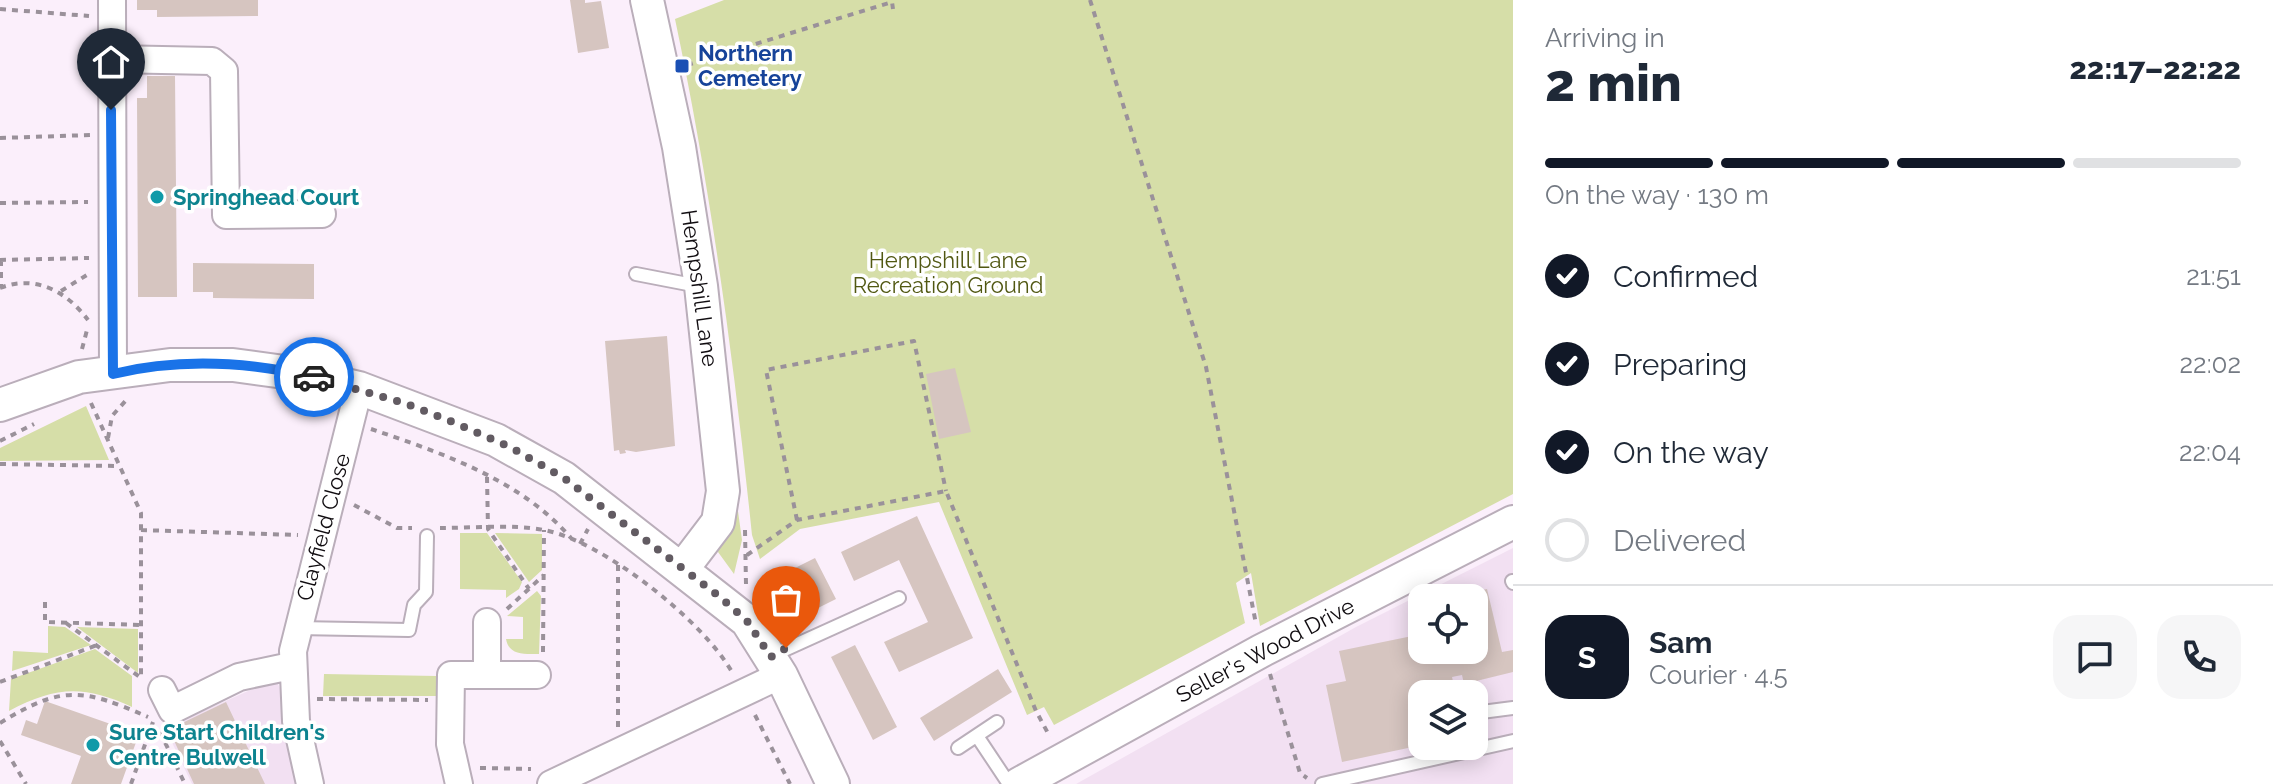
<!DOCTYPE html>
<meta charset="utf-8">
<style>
body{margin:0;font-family:Raleway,sans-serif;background:#f6f6f7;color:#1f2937;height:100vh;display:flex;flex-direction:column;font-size:30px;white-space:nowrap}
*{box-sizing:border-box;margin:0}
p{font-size:26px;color:#747a83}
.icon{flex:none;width:44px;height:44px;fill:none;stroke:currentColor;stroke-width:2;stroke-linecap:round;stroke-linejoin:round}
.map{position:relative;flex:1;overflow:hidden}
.drawer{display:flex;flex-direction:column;background:#fff;width:760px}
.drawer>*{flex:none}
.controls{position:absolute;left:1408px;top:584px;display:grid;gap:16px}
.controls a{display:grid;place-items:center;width:80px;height:80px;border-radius:16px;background:#fff;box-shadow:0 4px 20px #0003;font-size:40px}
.pin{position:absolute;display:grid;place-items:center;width:68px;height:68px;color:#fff;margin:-82px -34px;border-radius:50% 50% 50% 0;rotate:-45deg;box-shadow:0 0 8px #0007}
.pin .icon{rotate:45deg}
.courier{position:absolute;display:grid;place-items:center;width:80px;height:80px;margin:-40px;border:6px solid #1a73e8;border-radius:50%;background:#fff;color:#222;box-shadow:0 2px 10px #0007}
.overview em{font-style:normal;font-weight:800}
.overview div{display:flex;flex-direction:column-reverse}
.overview{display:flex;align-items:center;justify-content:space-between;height:136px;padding:0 32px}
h1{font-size:52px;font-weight:800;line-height:60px}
.bar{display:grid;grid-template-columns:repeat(4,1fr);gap:12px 8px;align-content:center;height:96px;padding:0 32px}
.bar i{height:10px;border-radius:6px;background:#e0e1e3}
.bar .current{background:#111827}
.bar p{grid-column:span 4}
.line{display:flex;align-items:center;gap:20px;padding:0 32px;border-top:2px solid #e0e1e3}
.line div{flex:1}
.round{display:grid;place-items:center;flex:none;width:84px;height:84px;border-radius:24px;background:#f6f6f7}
ol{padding:0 32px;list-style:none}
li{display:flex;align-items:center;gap:24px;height:88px}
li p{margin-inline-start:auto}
li .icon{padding:8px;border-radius:50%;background:#111827;color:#fff;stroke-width:4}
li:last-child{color:#747a83}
li i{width:44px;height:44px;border:4px solid #e0e1e3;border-radius:50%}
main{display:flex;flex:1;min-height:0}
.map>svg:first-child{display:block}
.built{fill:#f2e0f2;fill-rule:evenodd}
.green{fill:#d6dea8}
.building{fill:#d6c5c0}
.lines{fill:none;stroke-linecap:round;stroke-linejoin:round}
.service-casing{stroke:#baaeba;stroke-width:16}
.minor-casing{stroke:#baaeba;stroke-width:30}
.tertiary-casing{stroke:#baaeba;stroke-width:36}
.path{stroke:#9a919a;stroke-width:4;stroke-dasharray:6 6;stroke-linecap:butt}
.service{stroke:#fff;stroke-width:12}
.minor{stroke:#fff;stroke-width:26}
.tertiary{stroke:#fff;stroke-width:32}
.done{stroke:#625b62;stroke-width:8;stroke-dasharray:0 14.4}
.route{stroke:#1a73e8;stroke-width:10}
.transit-dot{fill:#1a4fb4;stroke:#fff;stroke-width:3}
.culture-dot{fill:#0f9aa8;stroke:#fff;stroke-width:3}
.labels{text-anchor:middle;stroke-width:7;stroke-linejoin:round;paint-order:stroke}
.transit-label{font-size:22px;font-weight:bold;fill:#164399;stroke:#fff;text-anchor:start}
.culture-label{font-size:22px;font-weight:bold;fill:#0d838f;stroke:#fff;text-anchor:start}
.park-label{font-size:22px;fill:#515812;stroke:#fff}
.street-label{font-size:22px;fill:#100c10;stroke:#fff}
</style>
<main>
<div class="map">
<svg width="1513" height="784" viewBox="0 0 1513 784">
<rect width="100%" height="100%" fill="#fbeffb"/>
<path class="built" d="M 1513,548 L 1513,784 L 1076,784 L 1356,627 ZM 1422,598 L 1474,598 L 1474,650 L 1422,650 ZM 1422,694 L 1474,694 L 1474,746 L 1422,746 Z
M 275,679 L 284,695 L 298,784 L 192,784 L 165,728 Z"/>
<path class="green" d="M 724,0 L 1513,0 L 1513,494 L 1260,626 L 1251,573 L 1236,583 L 1245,623 L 1054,725 L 1044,707 L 1027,715 L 939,502 L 800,529 L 760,559 L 752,535 C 734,361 711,190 675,19 Z
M 86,406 L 109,460 L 0,461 L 0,448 Z
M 737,504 L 742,540 L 734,574 L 718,552 L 721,536 Z
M 460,533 L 487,533 L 522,582 L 519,589 L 506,598 L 506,590 L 460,589 Z
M 495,533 L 542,534 L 542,570 L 529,582 Z
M 537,591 L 541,596 L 539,654 C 525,654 509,656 506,639 L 523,639 L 523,617 L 507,616 Z
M 48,626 L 65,627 L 91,645 L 12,671 L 13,651 L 48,653 Z
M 77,627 L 138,629 L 138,673 Z
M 95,649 L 132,676 L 132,707 C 84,685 56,686 9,711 L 11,679 Z
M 324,674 L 437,676 L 437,696 L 323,696 Z"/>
<path class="building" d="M 137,0 L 258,0 L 258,16 L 157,17 L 157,10 L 137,10 Z
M 570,0 L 585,0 L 585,3 L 601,1 L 609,48 L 578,53 Z
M 147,76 L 175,76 L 177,297 L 138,297 L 137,98 L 147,98 Z
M 193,263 L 314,264 L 314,299 L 213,298 L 213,292 L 193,292 Z
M 667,336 L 675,446 L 636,452 L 625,450 L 626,453 L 620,454 L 619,450 L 614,451 L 605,341 Z
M 955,368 L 971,432 L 939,439 L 926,374 Z
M 917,516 L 973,638 L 899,672 L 884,642 L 928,622 L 899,560 L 854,581 L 841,552 Z
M 815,558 L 836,599 L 812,611 L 791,570 Z
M 1487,589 L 1502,652 L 1513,650 L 1513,672 L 1464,684 L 1462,675 L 1452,677 L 1456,694 L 1422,694 L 1422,745 L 1342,762 L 1326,685 L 1346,681 L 1339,651 L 1422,634 L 1422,650 L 1474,650 L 1474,598 L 1454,597 Z
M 855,645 L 897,727 L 873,740 L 831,657 Z
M 998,669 L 1012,692 L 934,741 L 920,718 Z
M 45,701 L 139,734 L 121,784 L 71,784 L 81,756 L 21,735 L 26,720 L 37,724 Z
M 226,702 L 265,784 L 194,784 L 171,734 L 180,730 L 178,725 Z"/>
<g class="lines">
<g class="service-casing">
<path id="service" d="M 636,274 L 698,286
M 1512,581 L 1513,583
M 297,628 L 409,630 L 414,605 L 426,592 L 427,536
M 771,656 L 899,598
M 1474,713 L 1513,708
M 977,736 L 1009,784
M 958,748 L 997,722
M 1322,784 L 1513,741"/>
</g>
<g class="minor-casing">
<path id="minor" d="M 112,0 L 113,374
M 112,59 L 212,61 L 224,71 L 226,215 L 322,214
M 487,674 L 487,622
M 162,690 L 172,710 L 239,677 L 291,666
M 310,784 L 296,721 L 293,651 L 359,388
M 459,784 L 450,744 L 451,675 L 537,675
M 551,784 L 781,675"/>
</g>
<g class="tertiary-casing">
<path id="tertiary" d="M 647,0 L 679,147 L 701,286 L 723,491 L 718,522 L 683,568
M 0,405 L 79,377 L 170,365 L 233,365 L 299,374 L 359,388 L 496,440 L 564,478 L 747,621 L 781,675 L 833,784
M 1019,784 L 1261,651 L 1513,522"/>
</g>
<path class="path" d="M 1090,0 L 1206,367 L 1256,624
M 0,9 L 89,16
M 687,65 L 892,2 L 893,9
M 0,138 L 90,135
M 0,203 L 88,202
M 0,260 L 89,258
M 1,260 L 1,286
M 0,288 C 36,274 67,292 88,320
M 61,291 L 90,273
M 82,349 L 87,330
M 91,403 L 141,513 L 141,679
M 371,429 C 442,453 521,480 571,538
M 108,438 L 112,416 L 128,398
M 0,441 L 34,424
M 0,464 L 118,466
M 487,477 L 488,529 L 529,589
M 354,505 L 397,528 L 412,528
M 797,520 L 766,370 L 914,341 L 946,491
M 440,528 C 474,528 512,524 544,530 C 603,541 703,621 732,672
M 141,530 L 298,535
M 745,530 L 746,585
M 580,544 L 588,529
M 747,555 L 797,520 L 946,491 L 1036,711 L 1050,737
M 618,565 L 618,727
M 45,602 L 45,622 L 141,625
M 507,609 L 544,575
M 66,623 L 141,678
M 543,652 L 544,530
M 1270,674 L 1300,773 L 1307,778
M 0,682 L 97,645
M 317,699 L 428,700
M 755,715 L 790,784
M 0,723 C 62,685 82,688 148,717
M 160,732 L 185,784
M 0,741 L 26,784
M 480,768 L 531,769
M 131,784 L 153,722"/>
<use href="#service" class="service"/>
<use href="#minor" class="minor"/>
<use href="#tertiary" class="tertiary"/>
</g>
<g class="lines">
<path class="done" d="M 314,377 L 404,403 L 455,423 L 510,447 L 564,478 L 720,597 L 747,621 L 771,657 L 786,648"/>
<path class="route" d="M 111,110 L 113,374 C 179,358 249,362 314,377"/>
</g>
<rect class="transit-dot" x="674" y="58" width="16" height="16" rx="4"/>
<g class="culture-dot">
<circle cx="157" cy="197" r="8"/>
<circle cx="93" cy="745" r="8"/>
</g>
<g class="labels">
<g class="transit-label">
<text x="698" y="61">Northern<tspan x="698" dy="25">Cemetery</tspan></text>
</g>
<g class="culture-label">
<text x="173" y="205">Springhead Court</text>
<text x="109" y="740">Sure Start Children's<tspan x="109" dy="25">Centre Bulwell</tspan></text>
</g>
<g class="park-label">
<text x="948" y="268">Hempshill Lane<tspan x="948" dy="25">Recreation Ground</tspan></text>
</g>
<g class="street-label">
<text transform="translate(700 288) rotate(82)" y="8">Hempshill Lane</text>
<text transform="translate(323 527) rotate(-75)" y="8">Clayfield Close</text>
<text transform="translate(1265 650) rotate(-28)" y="8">Seller's Wood Drive</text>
</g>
</g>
</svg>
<div class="controls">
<a><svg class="icon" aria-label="locate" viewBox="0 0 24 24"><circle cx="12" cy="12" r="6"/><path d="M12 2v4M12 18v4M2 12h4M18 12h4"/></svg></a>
<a><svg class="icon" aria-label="layers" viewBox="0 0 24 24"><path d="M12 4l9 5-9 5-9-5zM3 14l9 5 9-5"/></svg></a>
</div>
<div class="pin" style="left:786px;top:648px;background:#ea580c"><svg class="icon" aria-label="bag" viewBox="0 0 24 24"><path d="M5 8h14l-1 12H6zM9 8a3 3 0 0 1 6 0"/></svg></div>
<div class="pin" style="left:111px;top:110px;background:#1f2937"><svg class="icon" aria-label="home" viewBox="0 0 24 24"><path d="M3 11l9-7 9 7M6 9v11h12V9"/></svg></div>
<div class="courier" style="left:314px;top:377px"><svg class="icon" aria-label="car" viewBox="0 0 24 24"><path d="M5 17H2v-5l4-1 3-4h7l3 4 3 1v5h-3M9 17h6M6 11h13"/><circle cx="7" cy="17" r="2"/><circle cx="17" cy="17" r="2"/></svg></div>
</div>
<section class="drawer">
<div class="overview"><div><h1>2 min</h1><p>Arriving in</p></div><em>22:17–22:22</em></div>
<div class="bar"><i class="current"></i><i class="current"></i><i class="current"></i><i></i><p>On the way · 130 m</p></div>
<ol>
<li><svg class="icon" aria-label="check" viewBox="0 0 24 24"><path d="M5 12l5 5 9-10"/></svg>Confirmed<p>21:51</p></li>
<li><svg class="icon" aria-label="check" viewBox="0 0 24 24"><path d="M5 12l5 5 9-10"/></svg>Preparing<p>22:02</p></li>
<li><svg class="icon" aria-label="check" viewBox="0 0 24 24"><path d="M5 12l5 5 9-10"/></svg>On the way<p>22:04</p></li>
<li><i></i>Delivered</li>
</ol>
<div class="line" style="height:144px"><b class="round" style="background:#111827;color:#fff">S</b><div><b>Sam</b><p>Courier · 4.5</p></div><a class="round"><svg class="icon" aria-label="chat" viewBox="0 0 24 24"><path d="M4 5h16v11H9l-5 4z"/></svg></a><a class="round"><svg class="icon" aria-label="phone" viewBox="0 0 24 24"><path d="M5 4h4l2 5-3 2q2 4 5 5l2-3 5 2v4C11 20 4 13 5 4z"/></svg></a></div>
</section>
</main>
